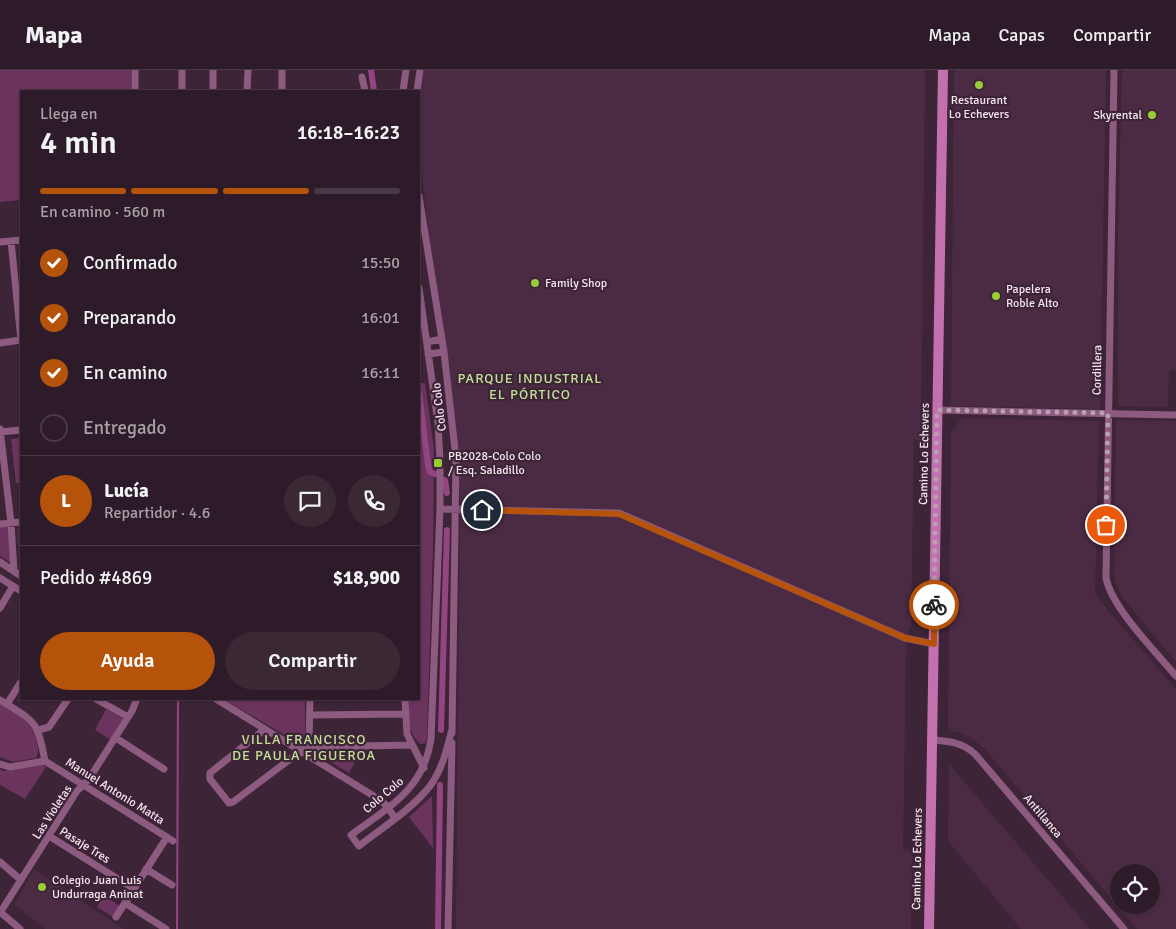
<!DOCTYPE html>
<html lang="es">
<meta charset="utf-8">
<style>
body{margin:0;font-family:Signika,sans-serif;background:#3a2835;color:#f1f3f6;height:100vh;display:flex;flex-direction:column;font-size:19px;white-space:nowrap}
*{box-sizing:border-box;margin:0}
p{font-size:16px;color:#a7a1a8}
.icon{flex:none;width:28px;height:28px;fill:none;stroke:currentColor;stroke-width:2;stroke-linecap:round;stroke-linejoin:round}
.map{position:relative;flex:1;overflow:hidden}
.panel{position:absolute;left:20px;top:20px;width:400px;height:610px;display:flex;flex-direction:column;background:#2e1b29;border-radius:0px;box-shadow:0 1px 4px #0004,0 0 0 1px #493946}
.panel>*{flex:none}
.fabs{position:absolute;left:1110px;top:794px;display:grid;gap:10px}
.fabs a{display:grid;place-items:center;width:50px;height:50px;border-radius:50%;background:#2e1b29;box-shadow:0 1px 4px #0004,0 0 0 1px #493946;font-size:25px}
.pin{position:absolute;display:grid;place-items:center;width:42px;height:42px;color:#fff;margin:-21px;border:2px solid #fff;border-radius:50%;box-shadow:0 1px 5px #0007}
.courier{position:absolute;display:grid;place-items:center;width:50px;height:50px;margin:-25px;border:4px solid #b45309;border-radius:50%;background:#fff;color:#222;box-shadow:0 1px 6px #0007}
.head em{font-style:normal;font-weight:600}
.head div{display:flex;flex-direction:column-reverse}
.head{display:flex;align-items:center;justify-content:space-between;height:85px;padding:0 20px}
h1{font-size:32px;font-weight:600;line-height:38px}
.bar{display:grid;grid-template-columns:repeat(4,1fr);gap:8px 5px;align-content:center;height:60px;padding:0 20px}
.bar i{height:6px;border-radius:4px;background:#493946}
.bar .active{background:#b45309}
.bar p{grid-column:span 4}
.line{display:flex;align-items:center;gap:12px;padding:0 20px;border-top:1px solid #493946}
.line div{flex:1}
.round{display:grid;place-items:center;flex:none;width:52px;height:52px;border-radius:26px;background:#3a2835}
ol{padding:0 20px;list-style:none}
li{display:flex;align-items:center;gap:15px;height:55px}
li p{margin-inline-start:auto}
li .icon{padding:5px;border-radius:50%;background:#b45309;color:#fff;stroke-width:4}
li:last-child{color:#a7a1a8}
li i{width:28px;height:28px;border:2px solid #493946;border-radius:50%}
.action{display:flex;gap:10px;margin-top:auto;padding:10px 20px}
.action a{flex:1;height:58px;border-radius:30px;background:#b45309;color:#fff;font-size:20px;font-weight:600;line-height:58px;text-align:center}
.action a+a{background:#3a2835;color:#f1f3f6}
header{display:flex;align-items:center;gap:30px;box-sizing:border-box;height:70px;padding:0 25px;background:#2e1b29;border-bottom:1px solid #493946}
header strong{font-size:24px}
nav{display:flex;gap:28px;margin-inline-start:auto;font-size:18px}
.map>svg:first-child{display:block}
.built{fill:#4b2b43;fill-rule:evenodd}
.green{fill:#6b345e}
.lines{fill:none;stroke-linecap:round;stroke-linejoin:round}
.stream{stroke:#934581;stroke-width:2}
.canal{stroke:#934581;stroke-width:6}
.minor{stroke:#8d5a80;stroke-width:7}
.secondary{stroke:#c371ae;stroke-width:10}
.done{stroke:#b6a1af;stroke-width:5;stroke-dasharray:0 9}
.route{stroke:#b45309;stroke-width:6}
.poi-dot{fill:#99cb36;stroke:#3e2437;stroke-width:2}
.labels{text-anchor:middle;stroke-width:4.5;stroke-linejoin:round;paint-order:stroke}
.poi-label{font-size:12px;fill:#f6e4f0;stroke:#3e2437;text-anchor:start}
.street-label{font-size:12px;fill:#f6e4f0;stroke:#3e2437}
.neighbourhood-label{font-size:14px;letter-spacing:1px;fill:#c1df97;stroke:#3e2437}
</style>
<header>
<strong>Mapa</strong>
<nav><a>Mapa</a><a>Capas</a><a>Compartir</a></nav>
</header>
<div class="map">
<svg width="1176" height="859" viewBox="0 0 1176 859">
<rect width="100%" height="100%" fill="#3e2437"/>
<path class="built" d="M 424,0 L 925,0 L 921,372 L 914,369 L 911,558 L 908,560 L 906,587 L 903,781 L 912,781 L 911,859 L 456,859 L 460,430 L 419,80 L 419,29 Z
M 954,0 L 1106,0 L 1100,339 L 951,336 Z
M 1122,0 L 1176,0 L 1176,300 L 1169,301 L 1168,337 L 1118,336 L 1118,166 Z
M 962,348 L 1099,351 L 1095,523 L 1098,529 L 1176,619 L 1176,859 L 1137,859 L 984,678 L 970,667 L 960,663 L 952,661 L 948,657 L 951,362 ZM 1119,802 L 1151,802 L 1151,835 L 1119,835 Z
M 1116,350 L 1176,351 L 1176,592 L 1122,527 L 1116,514 L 1114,504 Z
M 21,458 L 21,496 L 20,495 L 16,459 Z
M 949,694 L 1090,859 L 1021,859 L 948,771 Z
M 34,800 L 124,859 L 45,859 L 14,834 Z"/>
<path class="green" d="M 0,0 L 131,0 L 131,21 L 21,21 L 21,130 L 0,132 Z
M 419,313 L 425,313 L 434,379 L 433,479 L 427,665 L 426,673 L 421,674 C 406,663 409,645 409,629 L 419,629 Z
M 21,368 L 21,413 L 16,413 L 11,369 Z
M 9,456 L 12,489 L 9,492 L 0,486 L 0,457 Z
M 223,629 L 305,629 L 305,672 L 302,675 Z
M 0,634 C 19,646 31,649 37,673 C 38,679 39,682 36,688 L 13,692 L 0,687 Z
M 106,639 L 125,650 L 111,670 L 95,660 Z
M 316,680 L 361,680 L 349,703 L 316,683 Z
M 42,694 L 46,697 L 25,729 L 0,715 L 0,699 L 3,701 Z
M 432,726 L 433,778 L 409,747 Z
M 104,825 L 120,836 L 113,847 L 97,837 Z"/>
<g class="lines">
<path class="stream" d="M 177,859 L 178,629"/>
<path class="canal" d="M 371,0 L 374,21
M 419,322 L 428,395 L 430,402 L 435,404
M 445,410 L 447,423
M 441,660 L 447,460
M 438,859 L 440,715"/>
<path class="minor" d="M 135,0 L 135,21
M 182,0 L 182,21
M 213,0 L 213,21
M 1114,0 L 1106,508 C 1112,538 1155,581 1176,606
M 362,7 L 365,21
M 247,21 L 248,0
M 282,21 L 282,0
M 403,21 L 406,0
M 417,21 L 420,0
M 419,126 L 444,282 L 456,389 L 452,663
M 11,171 L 21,270
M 0,172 L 21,170
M 419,218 L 438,353 L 440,391 L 440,439 L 431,669 C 424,719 389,737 351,765 L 359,776 C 382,758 412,739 430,716 C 442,700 447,679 452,659
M 427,272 L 442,269
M 0,273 L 21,270
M 428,284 L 444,282
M 937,340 L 1176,345
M 0,359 L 11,453 L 14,501
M 0,362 L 21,360
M 440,439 L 619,443 L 905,568 L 934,574
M 0,454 L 21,452
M 0,492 L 21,506
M 0,508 L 21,521
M 0,538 L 13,516
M 96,629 L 128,647
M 216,629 L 377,728 L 386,735 L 395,748
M 405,629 L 407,664 L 424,698
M 0,630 C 35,652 37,649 45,691
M 7,634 L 21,612
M 310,645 L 405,644
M 265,659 L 210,703 L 210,709 L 229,733 L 233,732 L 301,681 L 309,669
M 38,660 L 49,657 L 68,629
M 116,668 L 164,699
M 932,670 C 948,671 962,672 975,684 L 1124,859
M 309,673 L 310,629
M 309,677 L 412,675
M 0,694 L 10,697 L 45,691 L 173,771
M 49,766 L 134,819
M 0,792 L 21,810
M 146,799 L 172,815
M 125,833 L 166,859
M 0,842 L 20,859
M 0,843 L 77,721 L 89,709 L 132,641 L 137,629
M 116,847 L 167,767
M 448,859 L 452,673"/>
<path class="secondary" d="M 929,859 L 943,0"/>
</g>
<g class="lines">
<path class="done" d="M 934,535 L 937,340 L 1108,343 L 1106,455"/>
<path class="route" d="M 482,440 L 619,444 L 905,568 L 934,574 L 934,535"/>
</g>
<g class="poi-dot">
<circle cx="979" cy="15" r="5"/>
<circle cx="1152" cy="45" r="5"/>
<circle cx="535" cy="213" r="5"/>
<circle cx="996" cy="226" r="5"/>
<rect x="433" y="388" width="10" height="10" rx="2.5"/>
<circle cx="42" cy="817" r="5"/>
</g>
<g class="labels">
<g class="poi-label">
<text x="979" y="34" text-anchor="middle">Restaurant<tspan x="979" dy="14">Lo Echevers</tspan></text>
<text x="1142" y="49" text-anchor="end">Skyrental</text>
<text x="545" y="217">Family Shop</text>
<text x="1006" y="223">Papelera<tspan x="1006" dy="14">Roble Alto</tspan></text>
<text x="448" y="390">PB2028-Colo Colo<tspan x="448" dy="14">/ Esq. Saladillo</tspan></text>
<text x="52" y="814">Colegio Juan Luis<tspan x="52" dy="14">Undurraga Aninat</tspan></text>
</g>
<g class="street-label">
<text transform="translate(1097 300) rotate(-89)" y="4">Cordillera</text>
<text transform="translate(439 337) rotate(-97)" y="4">Colo Colo</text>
<text transform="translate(924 384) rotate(-89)" y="4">Camino Lo Echevers</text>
<text transform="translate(115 721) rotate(32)" y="4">Manuel Antonio Matta</text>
<text transform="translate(383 725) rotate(-40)" y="4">Colo Colo</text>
<text transform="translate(52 742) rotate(-57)" y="4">Las Violetas</text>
<text transform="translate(1043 746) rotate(50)" y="4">Antillanca</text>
<text transform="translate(85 775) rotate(32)" y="4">Pasaje Tres</text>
<text transform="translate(917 789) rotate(-89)" y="4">Camino Lo Echevers</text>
</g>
<g class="neighbourhood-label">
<text x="530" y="313">PARQUE INDUSTRIAL<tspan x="530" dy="16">EL PÓRTICO</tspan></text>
<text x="304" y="674">VILLA FRANCISCO<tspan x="304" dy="16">DE PAULA FIGUEROA</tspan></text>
</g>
</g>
</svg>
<div class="fabs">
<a><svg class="icon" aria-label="locate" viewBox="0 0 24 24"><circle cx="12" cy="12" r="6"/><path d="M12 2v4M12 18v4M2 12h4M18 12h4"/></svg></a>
</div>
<div class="pin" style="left:1106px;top:455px;background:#ea580c"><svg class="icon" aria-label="bag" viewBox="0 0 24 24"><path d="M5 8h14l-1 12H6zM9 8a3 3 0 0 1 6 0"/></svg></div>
<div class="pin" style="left:482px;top:440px;background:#1f2937"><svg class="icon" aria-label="home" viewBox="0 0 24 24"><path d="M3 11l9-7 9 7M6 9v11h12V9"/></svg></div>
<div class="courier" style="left:934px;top:535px"><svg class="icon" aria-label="bike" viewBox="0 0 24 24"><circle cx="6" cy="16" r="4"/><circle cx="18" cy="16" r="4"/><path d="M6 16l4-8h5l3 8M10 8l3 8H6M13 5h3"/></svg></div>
<section class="panel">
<div class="head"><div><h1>4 min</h1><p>Llega en</p></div><em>16:18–16:23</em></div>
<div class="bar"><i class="active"></i><i class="active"></i><i class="active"></i><i></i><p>En camino · 560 m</p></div>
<ol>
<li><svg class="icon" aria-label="check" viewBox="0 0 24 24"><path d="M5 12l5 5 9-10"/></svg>Confirmado<p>15:50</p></li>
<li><svg class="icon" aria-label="check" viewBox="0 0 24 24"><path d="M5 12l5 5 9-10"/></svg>Preparando<p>16:01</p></li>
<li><svg class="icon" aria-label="check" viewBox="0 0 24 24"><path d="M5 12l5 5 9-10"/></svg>En camino<p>16:11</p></li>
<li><i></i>Entregado</li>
</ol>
<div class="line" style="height:90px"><b class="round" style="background:#b45309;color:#fff">L</b><div><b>Lucía</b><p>Repartidor · 4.6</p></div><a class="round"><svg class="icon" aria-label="chat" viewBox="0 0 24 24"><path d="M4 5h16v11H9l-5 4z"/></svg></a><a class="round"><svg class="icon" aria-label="phone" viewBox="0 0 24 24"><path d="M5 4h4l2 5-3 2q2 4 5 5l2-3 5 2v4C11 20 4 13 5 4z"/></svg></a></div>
<div class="line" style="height:65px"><div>Pedido #4869</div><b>$18,900</b></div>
<div class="action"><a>Ayuda</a><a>Compartir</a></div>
</section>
</div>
